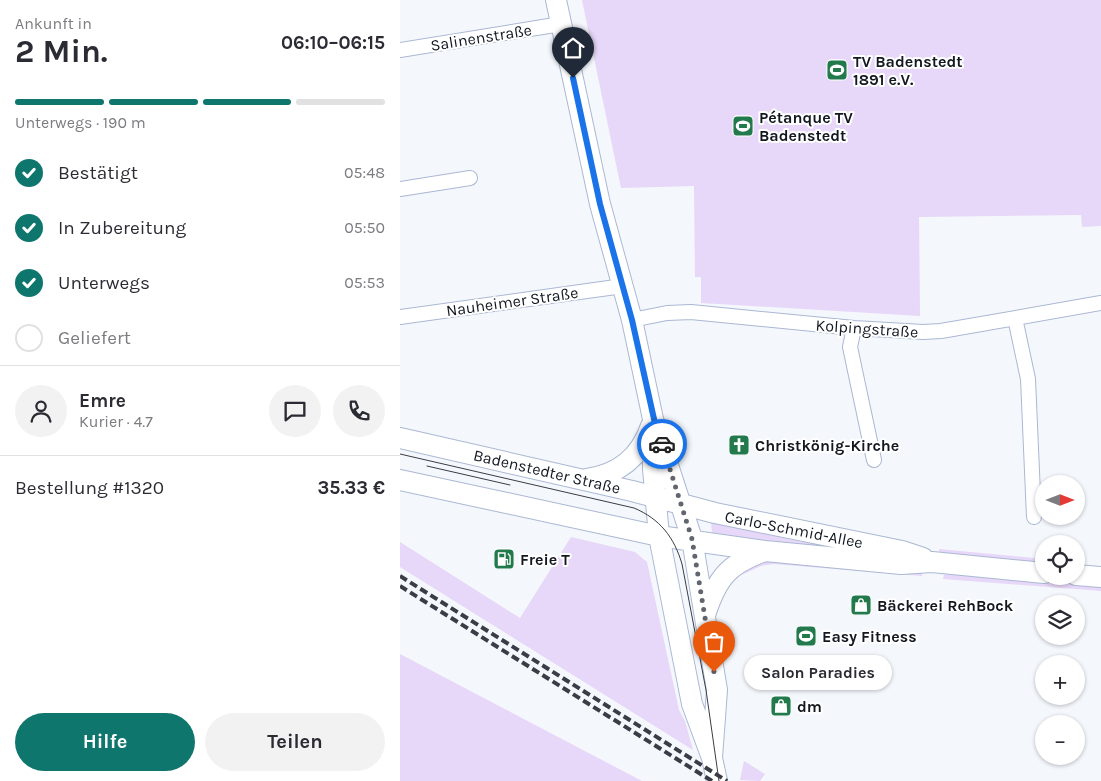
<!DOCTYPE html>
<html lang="de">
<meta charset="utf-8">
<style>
body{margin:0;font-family:Karla,sans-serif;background:#f2f2f3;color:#2b2b33;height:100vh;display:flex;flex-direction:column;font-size:19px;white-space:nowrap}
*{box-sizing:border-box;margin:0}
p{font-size:16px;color:#7c7c81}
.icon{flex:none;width:28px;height:28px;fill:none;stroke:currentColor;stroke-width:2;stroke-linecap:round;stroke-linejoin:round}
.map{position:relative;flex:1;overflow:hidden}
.details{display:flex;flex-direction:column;background:#fff;width:400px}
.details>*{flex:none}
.needle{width:32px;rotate:90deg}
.fabs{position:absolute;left:635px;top:475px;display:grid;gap:10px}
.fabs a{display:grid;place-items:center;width:50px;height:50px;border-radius:50%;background:#fff;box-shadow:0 1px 4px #0004;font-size:25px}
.pin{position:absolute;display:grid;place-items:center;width:42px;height:42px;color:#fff;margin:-51px -21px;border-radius:50% 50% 50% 0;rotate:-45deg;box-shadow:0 0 5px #0007}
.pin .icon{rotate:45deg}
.courier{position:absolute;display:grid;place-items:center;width:50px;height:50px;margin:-25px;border:4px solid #1a73e8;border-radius:50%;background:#fff;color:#222;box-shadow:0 1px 6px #0007}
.bubble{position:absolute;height:35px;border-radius:18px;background:#fff;box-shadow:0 1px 4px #0004;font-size:16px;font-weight:700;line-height:35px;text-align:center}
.head em{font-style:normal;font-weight:700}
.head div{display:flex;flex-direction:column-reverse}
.head{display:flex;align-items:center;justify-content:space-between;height:85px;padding:0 15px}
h1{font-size:32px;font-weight:700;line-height:38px}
.bar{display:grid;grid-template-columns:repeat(4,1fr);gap:8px 5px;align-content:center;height:60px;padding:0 15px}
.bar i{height:6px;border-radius:4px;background:#e1e1e2}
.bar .on{background:#0f766e}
.bar p{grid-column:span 4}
.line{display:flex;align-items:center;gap:12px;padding:0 15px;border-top:1px solid #e1e1e2}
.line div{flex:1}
.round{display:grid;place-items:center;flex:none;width:52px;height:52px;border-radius:26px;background:#f2f2f3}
ol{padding:0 15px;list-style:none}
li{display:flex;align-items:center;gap:15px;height:55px}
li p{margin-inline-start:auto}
li .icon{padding:5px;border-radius:50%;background:#0f766e;color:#fff;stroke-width:4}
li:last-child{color:#7c7c81}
li i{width:28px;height:28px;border:2px solid #e1e1e2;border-radius:50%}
.primary-button{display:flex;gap:10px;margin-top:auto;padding:10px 15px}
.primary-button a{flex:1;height:58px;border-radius:30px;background:#0f766e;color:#fff;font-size:20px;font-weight:700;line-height:58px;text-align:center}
.primary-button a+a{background:#f2f2f3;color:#2b2b33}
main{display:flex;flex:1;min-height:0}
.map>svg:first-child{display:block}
.green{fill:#e7d7f8}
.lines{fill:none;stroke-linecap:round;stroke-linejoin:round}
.street-casing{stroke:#abb8d3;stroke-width:16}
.secondary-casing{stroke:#abb8d3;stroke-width:22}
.street{stroke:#fff;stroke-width:14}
.secondary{stroke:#fff;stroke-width:20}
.tram{stroke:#393d46;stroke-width:1}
.rail{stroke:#393d46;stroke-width:4;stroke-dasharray:8 4;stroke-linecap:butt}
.done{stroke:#61656d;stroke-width:5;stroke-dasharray:0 9}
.route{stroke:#1a73e8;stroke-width:6}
.labels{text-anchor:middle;stroke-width:4;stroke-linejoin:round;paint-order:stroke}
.street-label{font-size:16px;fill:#121720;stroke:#fff}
.poi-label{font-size:16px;font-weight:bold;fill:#121720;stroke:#fff;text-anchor:start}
</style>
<main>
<section class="details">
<div class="head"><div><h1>2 Min.</h1><p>Ankunft in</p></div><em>06:10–06:15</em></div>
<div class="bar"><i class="on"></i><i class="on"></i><i class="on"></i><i></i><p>Unterwegs · 190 m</p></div>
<ol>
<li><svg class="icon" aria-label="check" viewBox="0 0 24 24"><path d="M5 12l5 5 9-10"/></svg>Bestätigt<p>05:48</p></li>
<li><svg class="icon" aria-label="check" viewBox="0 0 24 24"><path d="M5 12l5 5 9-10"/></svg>In Zubereitung<p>05:50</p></li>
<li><svg class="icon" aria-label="check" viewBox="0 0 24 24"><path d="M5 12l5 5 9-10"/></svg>Unterwegs<p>05:53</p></li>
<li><i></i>Geliefert</li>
</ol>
<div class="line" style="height:90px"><a class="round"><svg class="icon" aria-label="person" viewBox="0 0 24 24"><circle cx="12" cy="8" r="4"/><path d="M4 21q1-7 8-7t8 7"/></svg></a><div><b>Emre</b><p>Kurier · 4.7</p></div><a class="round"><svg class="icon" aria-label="chat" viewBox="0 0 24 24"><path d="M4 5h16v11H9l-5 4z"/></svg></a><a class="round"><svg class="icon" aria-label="phone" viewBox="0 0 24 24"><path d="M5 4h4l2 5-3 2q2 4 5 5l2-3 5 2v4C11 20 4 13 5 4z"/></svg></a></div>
<div class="line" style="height:65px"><div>Bestellung #1320</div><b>35.33 €</b></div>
<div class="primary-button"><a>Hilfe</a><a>Teilen</a></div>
</section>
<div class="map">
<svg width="701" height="781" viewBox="0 0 701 781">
<rect width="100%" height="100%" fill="#f4f7fc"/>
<path class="green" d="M 182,0 L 701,0 L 701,226 L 682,227 L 681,215 L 519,217 L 520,316 L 301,303 L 301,277 L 295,277 L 294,186 L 221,188 Z
M 311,522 L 401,542 L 432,543 L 482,554 L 322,536 L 312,533 Z
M 171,537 L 235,552 L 247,562 L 279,710 L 285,721 L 293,750 L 0,567 L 0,542 L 120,618 Z
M 539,549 L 644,559 L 644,565 L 570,557 L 539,552 Z
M 363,559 L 520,570 L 522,573 L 522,576 L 374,564 L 361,566 L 339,576 L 336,573 Z
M 548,573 L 701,586 L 701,591 L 543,579 L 544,575 Z
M 0,654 L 242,781 L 0,781 Z
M 344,761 L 365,774 L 360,781 L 340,780 Z"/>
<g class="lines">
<g class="street-casing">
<path id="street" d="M 0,50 L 161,24
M 0,189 L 70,178
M 0,317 L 223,286
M 615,318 L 628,379 L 634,517
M 232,320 L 267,313 L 291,312 L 454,328 L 523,332 L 541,331 L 701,303
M 454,328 L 450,347 L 474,460"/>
</g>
<g class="secondary-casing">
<path id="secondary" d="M 156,0 L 200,204 L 232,320 L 253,419 L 292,539 L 317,690 L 312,758
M 0,438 L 232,491 L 315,513 L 502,551 L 523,558
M 253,439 L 253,469 L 259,536 L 292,704 L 312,758 L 317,781
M 187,479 C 220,474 240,457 251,426
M 0,480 L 259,536 L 365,551 L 501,564 L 532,562 L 644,573
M 676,575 L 701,577
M 305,615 C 317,578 328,564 365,551"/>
</g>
<use href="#street" class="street"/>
<use href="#secondary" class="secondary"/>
<path class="tram" d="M 0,454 L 234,508 C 260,519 274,537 282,564 L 306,690 L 319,781
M 27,466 L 110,485"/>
<path class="rail" d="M 0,576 L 327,781
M 0,586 L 312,781"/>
</g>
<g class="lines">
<path class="done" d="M 262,444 L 292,539 L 314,672"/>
<path class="route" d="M 173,78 L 200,204 L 232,320 L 254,419 L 262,444"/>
</g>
<defs>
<g id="stadium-square" transform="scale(1.125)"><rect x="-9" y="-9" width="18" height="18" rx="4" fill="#22794c" stroke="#fff"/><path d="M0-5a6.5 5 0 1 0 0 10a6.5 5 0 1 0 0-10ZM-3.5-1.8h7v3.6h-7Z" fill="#fff"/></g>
<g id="church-square" transform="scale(1.125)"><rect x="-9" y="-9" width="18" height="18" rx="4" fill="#22794c" stroke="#fff"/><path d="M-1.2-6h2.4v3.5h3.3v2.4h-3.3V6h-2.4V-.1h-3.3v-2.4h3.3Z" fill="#fff"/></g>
<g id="fuel-square" transform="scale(1.125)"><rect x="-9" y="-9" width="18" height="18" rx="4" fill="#22794c" stroke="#fff"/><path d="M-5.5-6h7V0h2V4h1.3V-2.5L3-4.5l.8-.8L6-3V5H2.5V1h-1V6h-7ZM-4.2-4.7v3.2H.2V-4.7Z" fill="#fff"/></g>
<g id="shop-square" transform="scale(1.125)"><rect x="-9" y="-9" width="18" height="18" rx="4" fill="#22794c" stroke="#fff"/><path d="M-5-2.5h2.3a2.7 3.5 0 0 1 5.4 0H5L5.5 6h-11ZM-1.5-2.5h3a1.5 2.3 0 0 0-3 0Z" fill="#fff"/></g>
</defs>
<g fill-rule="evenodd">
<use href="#stadium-square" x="437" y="70"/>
<use href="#stadium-square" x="343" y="126"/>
<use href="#church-square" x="339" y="445"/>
<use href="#fuel-square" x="104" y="559"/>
<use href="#shop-square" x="461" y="605"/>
<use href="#stadium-square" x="406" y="636"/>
<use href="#shop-square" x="381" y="706"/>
</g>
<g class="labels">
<g class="street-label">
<text transform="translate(81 37) rotate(-9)" y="6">Salinenstraße</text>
<text transform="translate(112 301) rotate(-8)" y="6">Nauheimer Straße</text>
<text transform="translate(467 328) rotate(4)" y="6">Kolpingstraße</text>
<text transform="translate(147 471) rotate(13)" y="6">Badenstedter Straße</text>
<text transform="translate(394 529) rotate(11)" y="6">Carlo-Schmid-Allee</text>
</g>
<g class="poi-label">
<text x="453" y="67">TV Badenstedt<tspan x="453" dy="18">1891 e.V.</tspan></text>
<text x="359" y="123">Pétanque TV<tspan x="359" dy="18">Badenstedt</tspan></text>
<text x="355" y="451">Christkönig-Kirche</text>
<text x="120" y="565">Freie T</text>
<text x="477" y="611">Bäckerei RehBock</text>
<text x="422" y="642">Easy Fitness</text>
<text x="397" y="712">dm</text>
</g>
</g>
</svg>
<div class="fabs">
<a><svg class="needle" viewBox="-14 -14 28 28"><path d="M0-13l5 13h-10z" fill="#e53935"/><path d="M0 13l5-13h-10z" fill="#7c7c81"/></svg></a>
<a><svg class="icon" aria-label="locate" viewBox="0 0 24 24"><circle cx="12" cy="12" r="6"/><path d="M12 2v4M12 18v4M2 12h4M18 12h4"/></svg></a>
<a><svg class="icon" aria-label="layers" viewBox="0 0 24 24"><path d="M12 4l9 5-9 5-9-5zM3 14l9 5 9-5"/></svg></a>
<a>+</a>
<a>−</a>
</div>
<div class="pin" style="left:314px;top:672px;background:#ea580c"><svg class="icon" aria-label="bag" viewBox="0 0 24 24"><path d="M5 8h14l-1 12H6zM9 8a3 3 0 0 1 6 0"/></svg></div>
<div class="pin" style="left:173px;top:78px;background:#1f2937"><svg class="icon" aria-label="home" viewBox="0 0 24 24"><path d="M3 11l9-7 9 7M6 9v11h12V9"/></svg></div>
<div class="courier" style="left:262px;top:444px"><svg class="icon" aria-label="car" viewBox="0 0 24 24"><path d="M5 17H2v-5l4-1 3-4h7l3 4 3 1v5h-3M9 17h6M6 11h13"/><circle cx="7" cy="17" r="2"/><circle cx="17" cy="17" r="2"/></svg></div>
<div class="bubble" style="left:344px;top:655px;width:148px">Salon Paradies</div>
</div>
</main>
